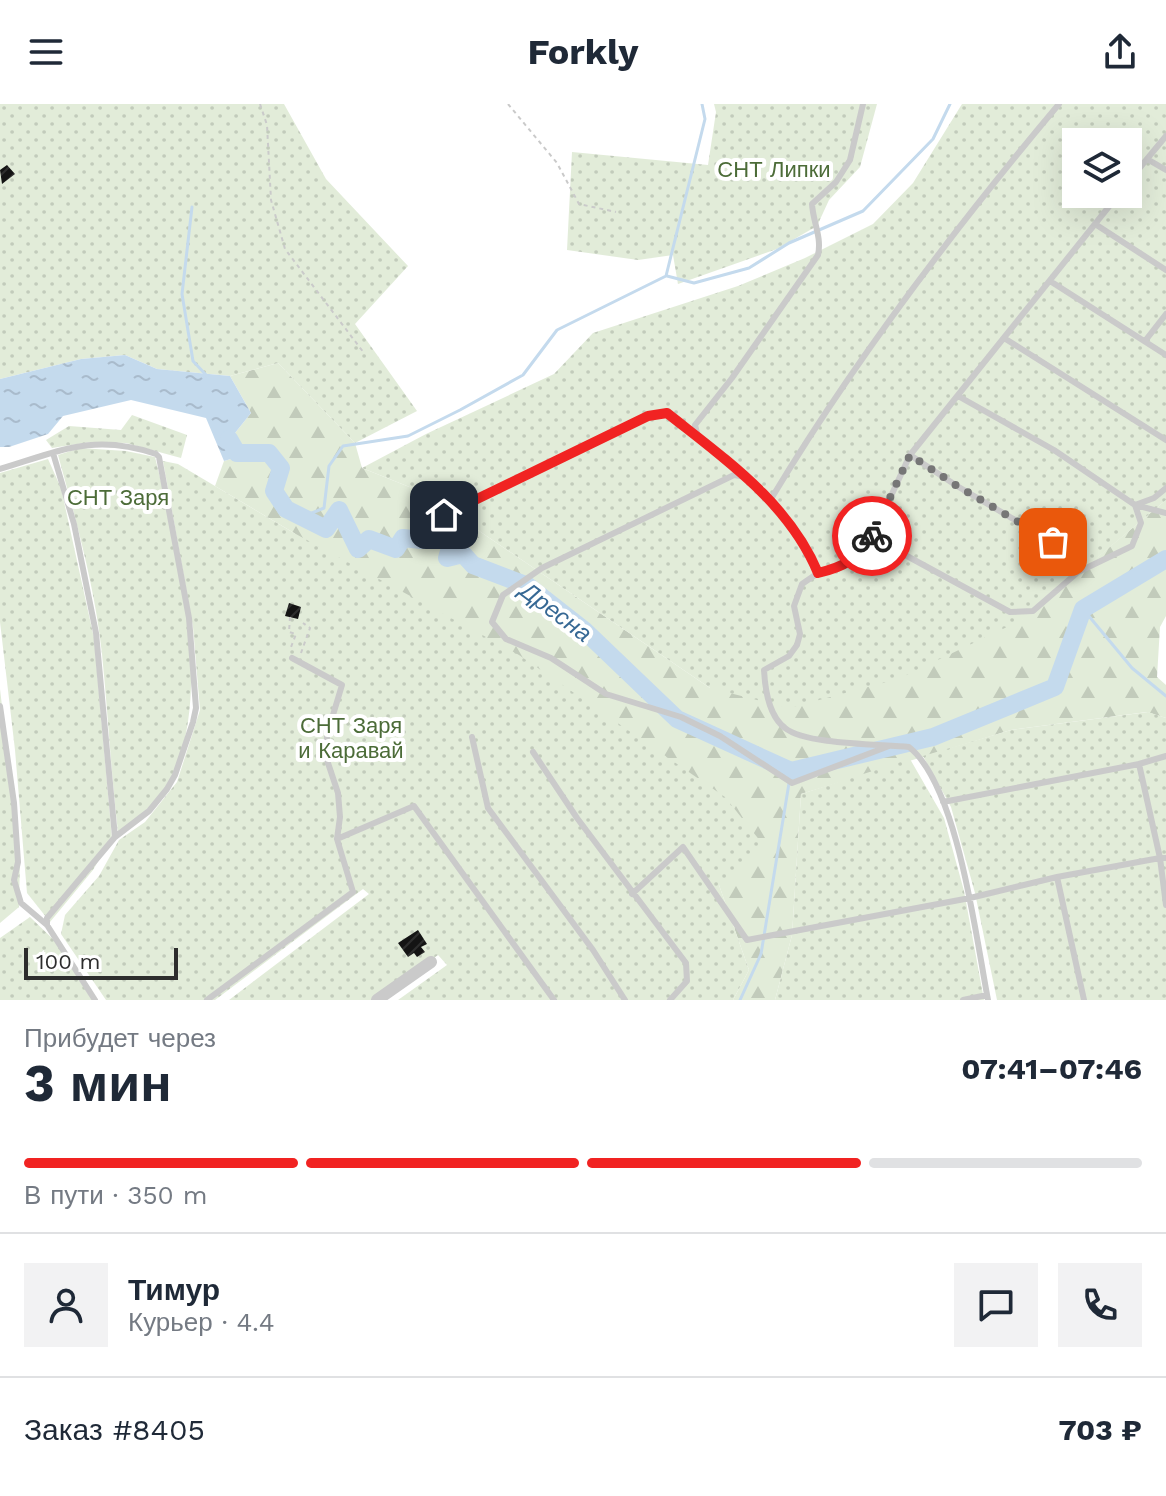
<!DOCTYPE html>
<html lang="ru">
<meta charset="utf-8">
<style>
body{margin:0;font-family:"Work Sans",sans-serif;background:#f2f2f3;color:#1f2937;height:100vh;display:flex;flex-direction:column;font-size:30px;white-space:nowrap}
*{box-sizing:border-box;margin:0}
p{font-size:26px;color:#747a83}
.icon{flex:none;width:44px;height:44px;fill:none;stroke:currentColor;stroke-width:2;stroke-linecap:round;stroke-linejoin:round}
.map{position:relative;height:896px;overflow:hidden}
.drawer{display:flex;flex-direction:column;background:#fff;flex:1}
.drawer>*{flex:none}
.controls{position:absolute;left:1062px;top:24px;display:grid;gap:16px}
.controls a{display:grid;place-items:center;width:80px;height:80px;border-radius:0px;background:#fff;box-shadow:0 8px 32px #0002;font-size:40px}
.scale{position:absolute;left:24px;bottom:20px;width:154px;box-sizing:border-box;padding-left:8px;border:4px solid #2d2d2d;border-top:0;font-size:22px;line-height:28px;white-space:nowrap;color:#2d2d2d;-webkit-text-stroke:6px #fff;paint-order:stroke}
.pin{position:absolute;display:grid;place-items:center;width:68px;height:68px;color:#fff;margin:-34px;border-radius:16px;box-shadow:0 4px 12px #0006}
.courier{position:absolute;display:grid;place-items:center;width:80px;height:80px;margin:-40px;border:6px solid #f12322;border-radius:50%;background:#fff;color:#222;box-shadow:0 2px 10px #0007}
.head em{font-style:normal;font-weight:700}
.head div{display:flex;flex-direction:column-reverse}
.head{display:flex;align-items:center;justify-content:space-between;height:136px;padding:0 24px}
h1{font-size:52px;font-weight:700;line-height:60px}
.bar{display:grid;grid-template-columns:repeat(4,1fr);gap:12px 8px;align-content:center;height:96px;padding:0 24px}
.bar i{height:10px;border-radius:6px;background:#e0e1e3}
.bar .current{background:#f12322}
.bar p{grid-column:span 4}
.line{display:flex;align-items:center;gap:20px;padding:0 24px;border-top:2px solid #e0e1e3}
.line div{flex:1}
.round{display:grid;place-items:center;flex:none;width:84px;height:84px;border-radius:0px;background:#f2f2f3}
header{display:flex;justify-content:space-between;align-items:center;height:104px;padding:0 24px;background:#fff;font-size:36px;font-weight:700}
.map>svg:first-child{display:block}
.forest{fill:url(#forest-firs)}
.garden{fill:url(#garden-dots);fill-rule:evenodd}
.water{fill:url(#water-ripples)}
.lines{fill:none;stroke-linecap:round;stroke-linejoin:round}
.stream{stroke:#c4daed;stroke-width:3}
.river{stroke:#c4daed;stroke-width:18}
.building{fill:url(#building-hatch)}
.path{stroke:#cacaca;stroke-width:2;stroke-dasharray:4 4;stroke-linecap:butt}
.lane{stroke:#cacaca;stroke-width:6}
.street{stroke:#cacaca;stroke-width:12}
.done{stroke:#767676;stroke-width:8;stroke-dasharray:0 14.4}
.route{stroke:#f12322;stroke-width:10}
.labels{text-anchor:middle;stroke-width:8;stroke-linejoin:round;paint-order:stroke}
.park-label{font-size:22px;fill:#4c6c38;stroke:#fff}
.water-label{font-size:24px;font-style:italic;fill:#366894;stroke:#fff}
</style>
<header><svg class="icon" aria-label="menu" viewBox="0 0 24 24"><path d="M4 6h16M4 12h16M4 18h16"/></svg>Forkly<svg class="icon" aria-label="share" viewBox="0 0 24 24"><path d="M12 15V3M7 8l5-5 5 5M5 13v7h14v-7"/></svg></header>
<div class="map">
<svg width="1166" height="896" viewBox="0 0 1166 896">
<defs>
<pattern id="forest-firs" width="22" height="20" patternUnits="userSpaceOnUse" patternTransform="scale(2)"><rect width="22" height="20" fill="#e2ecd9"/><path d="M5 1l3.5 6h-7zM16 11l3.5 6h-7z" fill="#c2cbbb"/></pattern>
<pattern id="garden-dots" width="8" height="8" patternUnits="userSpaceOnUse" patternTransform="scale(2)"><rect width="8" height="8" fill="#e2ecd9"/><path d="M2 2h.1M6 6h.1" fill="none" stroke="#c2cbbb" stroke-width="1.8" stroke-linecap="round"/></pattern>
<pattern id="water-ripples" width="26" height="14" patternUnits="userSpaceOnUse" patternTransform="scale(2)"><rect width="26" height="14" fill="#c4daed"/><path d="M2 4q2-2 4 0t4 0M15 11q2-2 4 0t4 0" fill="none" stroke="#a9bbcc"/></pattern>
<pattern id="building-hatch" width="6" height="6" patternUnits="userSpaceOnUse" patternTransform="scale(2)"><rect width="6" height="6" fill="#141414"/><path d="M-1 1l2-2M0 6l6-6M5 7l2-2" fill="none" stroke="#2e2e2e"/></pattern>
</defs>
<rect width="100%" height="100%" fill="#fff"/>
<path class="forest" d="M 278,259 L 355,339 L 362,364 L 422,388 L 710,584 L 1023,515 L 1166,396 L 1166,512 L 1160,523 L 1157,573 L 1166,581 L 1166,614 L 1147,608 L 1011,626 L 801,690 L 792,831 L 775,896 L 733,896 L 749,866 L 719,781 L 294,429 L 215,382 L 224,357 L 245,351 L 235,329 L 251,309 L 230,272 Z"/>
<path class="garden" d="M 0,0 L 284,0 L 326,75 L 408,162 L 355,220 L 417,307 L 355,339 L 278,259 L 230,272 L 157,265 L 125,251 L 81,255 L 0,275 Z
M 714,0 L 877,0 L 860,63 L 829,96 L 817,122 L 777,145 L 678,180 L 673,151 L 638,156 L 567,146 L 572,48 L 708,61 L 716,8 Z
M 962,0 L 1166,0 L 1166,396 L 1024,515 L 898,575 L 789,604 L 710,584 L 422,388 L 362,364 L 426,330 L 554,270 L 593,229 L 738,182 L 805,154 L 873,120 L 913,79 ZM 1076,38 L 1128,38 L 1128,90 L 1076,90 Z
M 132,311 L 187,331 L 181,354 L 126,339 L 90,338 L 52,344 L 46,336 L 69,322 L 121,326 Z
M 80,344 L 126,347 L 155,353 C 177,442 214,586 172,672 C 160,695 139,714 118,728 C 111,669 108,609 102,550 C 95,483 76,416 58,351 Z
M 48,355 L 61,384 L 94,534 L 112,734 L 93,766 L 50,818 L 27,789 L 15,646 L 0,518 L 0,369 Z
M 163,357 L 178,360 L 294,429 L 519,551 L 725,693 L 765,743 L 719,781 L 749,866 L 733,896 L 398,896 L 447,861 L 438,851 L 375,896 L 229,896 L 369,790 L 363,785 L 215,896 L 106,896 L 61,830 L 65,811 L 99,772 L 119,736 L 145,718 L 177,678 L 200,606 L 193,523 Z
M 0,585 L 20,755 L 19,803 L 0,819 Z
M 1148,608 L 1166,614 L 1166,896 L 997,896 L 975,789 L 951,703 L 923,652 L 1011,626 Z
M 910,655 L 944,714 L 964,787 L 984,896 L 775,896 L 792,831 L 801,690 Z
M 30,813 L 54,836 L 92,896 L 0,896 L 0,834 Z"/>
<path class="water" d="M 125,251 L 157,265 L 230,272 L 251,309 L 235,329 L 245,351 L 224,357 L 206,314 L 131,296 L 63,312 L 48,330 L 9,343 L 0,343 L 0,275 L 81,255 Z"/>
<g class="lines">
<path class="stream" d="M 192,103 L 182,190 L 193,257 L 207,272
M 667,172 L 694,179 L 749,164 L 789,139 L 863,107 L 933,35 L 950,0
M 302,413 L 324,404 L 329,362 L 343,342 L 408,332 L 460,306 L 523,271 L 557,226 L 666,172 L 705,15 L 702,0
M 1083,505 L 1132,564 L 1166,592
M 740,896 L 761,850 L 791,667"/>
<path class="river" d="M 229,335 L 237,349 L 269,349 L 281,364 L 274,387 L 286,405 L 326,425 L 339,406 L 358,445 L 369,435 L 396,445 L 403,434 L 421,436 L 432,427 L 453,434 L 447,454 L 463,450 L 473,461 L 528,482 L 584,526 L 677,615 L 791,667 L 933,633 L 1055,583 L 1083,505 L 1166,455"/>
</g>
<path class="building" d="M 7,61 L 15,70 L 2,80 L 0,66 Z
M 289,499 L 301,503 L 298,515 L 285,512 Z
M 418,826 L 427,840 L 421,843 L 425,848 L 417,853 L 414,849 L 408,853 L 398,839 Z"/>
<g class="lines">
<path class="path" d="M 260,0 L 267,21 L 271,96 L 285,145 L 364,249
M 508,0 L 557,59 L 579,100 L 616,108
M 290,513 L 289,528 L 296,530 L 291,543
M 301,549 L 310,524 L 303,519"/>
<path class="lane" d="M 1147,55 L 1166,66
M 1128,78 L 1166,32
M 1095,120 L 1166,166
M 1050,177 L 1166,251
M 1004,234 L 1166,336
M 1145,237 L 1166,210
M 958,292 L 1054,346 L 1135,401 L 1141,419 L 1132,442 L 1078,468
M 53,349 L 74,420 L 96,529 L 115,733
M 0,365 C 60,347 93,329 156,350 L 159,353 L 189,514 L 196,604 L 193,618 L 175,671 L 167,685 L 149,707 L 115,733 L 47,814 L 47,821
M 746,373 L 734,371 L 542,464 L 503,491 L 492,518 L 506,535 L 551,554 L 606,590 L 681,613 L 720,632 L 792,679 L 889,642
M 1166,384 L 1154,394 L 1135,401 L 1166,409
M 771,395 C 855,255 954,125 1059,0
M 444,411 L 648,312 L 667,309 L 698,333
M 872,433 L 1010,508 L 1033,507 L 1078,468 L 1073,450 L 957,382 L 910,351
M 818,469 C 794,411 746,372 698,333 L 695,321 L 732,274 L 818,151 C 822,133 813,118 812,100 L 836,78 L 850,56 L 863,0
M 0,602 L 14,699 L 18,758 L 14,776 L 21,799 L 47,821 L 95,896
M 472,633 L 488,704 L 593,846 L 625,896
M 533,648 L 577,714 L 686,859 L 687,877 L 670,896
M 1139,660 L 1166,652
M 943,698 L 1139,660 L 1160,754 L 1057,773
M 337,735 L 414,702 L 554,896
M 1166,754 L 1160,754 L 1166,801
M 632,790 L 683,743 L 747,836 L 970,794 L 1057,773 L 1084,896
M 207,896 L 353,788 L 337,735 L 340,713 L 338,689 L 326,653 L 327,631 L 342,581 L 292,554
M 963,896 L 987,891
M 988,896 C 976,834 958,682 909,643 C 880,640 806,641 785,624 C 769,612 765,585 764,566 L 789,552 L 797,541 L 800,530 L 794,502 L 802,480 L 818,469 L 842,463 L 852,458 L 872,433 L 910,351 L 1119,90"/>
<path class="street" d="M 377,896 L 431,858"/>
</g>
<g class="lines">
<path class="done" d="M 872,432 L 910,351 L 957,382 L 1053,438"/>
<path class="route" d="M 444,411 L 648,312 L 667,309 C 725,355 789,399 818,469 C 847,462 854,456 872,432"/>
</g>
<g class="labels">
<g class="park-label">
<text x="774" y="73">СНТ Липки</text>
<text x="118" y="401">СНТ Заря</text>
<text x="351" y="629">СНТ Заря<tspan x="351" dy="25">и Каравай</tspan></text>
</g>
<g class="water-label">
<text transform="translate(556 508) rotate(37)" y="8">Дресна</text>
</g>
</g>
</svg>
<div class="controls">
<a><svg class="icon" aria-label="layers" viewBox="0 0 24 24"><path d="M12 4l9 5-9 5-9-5zM3 14l9 5 9-5"/></svg></a>
</div>
<div class="scale">100 m</div>
<div class="pin" style="left:1053px;top:438px;background:#ea580c"><svg class="icon" aria-label="bag" viewBox="0 0 24 24"><path d="M5 8h14l-1 12H6zM9 8a3 3 0 0 1 6 0"/></svg></div>
<div class="pin" style="left:444px;top:411px;background:#1f2937"><svg class="icon" aria-label="home" viewBox="0 0 24 24"><path d="M3 11l9-7 9 7M6 9v11h12V9"/></svg></div>
<div class="courier" style="left:872px;top:432px"><svg class="icon" aria-label="bike" viewBox="0 0 24 24"><circle cx="6" cy="16" r="4"/><circle cx="18" cy="16" r="4"/><path d="M6 16l4-8h5l3 8M10 8l3 8H6M13 5h3"/></svg></div>
</div>
<section class="drawer">
<div class="head"><div><h1>3 мин</h1><p>Прибудет через</p></div><em>07:41–07:46</em></div>
<div class="bar"><i class="current"></i><i class="current"></i><i class="current"></i><i></i><p>В пути · 350 m</p></div>
<div class="line" style="height:144px"><a class="round"><svg class="icon" aria-label="person" viewBox="0 0 24 24"><circle cx="12" cy="8" r="4"/><path d="M4 21q1-7 8-7t8 7"/></svg></a><div><b>Тимур</b><p>Курьер · 4.4</p></div><a class="round"><svg class="icon" aria-label="chat" viewBox="0 0 24 24"><path d="M4 5h16v11H9l-5 4z"/></svg></a><a class="round"><svg class="icon" aria-label="phone" viewBox="0 0 24 24"><path d="M5 4h4l2 5-3 2q2 4 5 5l2-3 5 2v4C11 20 4 13 5 4z"/></svg></a></div>
<div class="line" style="height:104px"><div>Заказ #8405</div><b>703 ₽</b></div>
</section>
